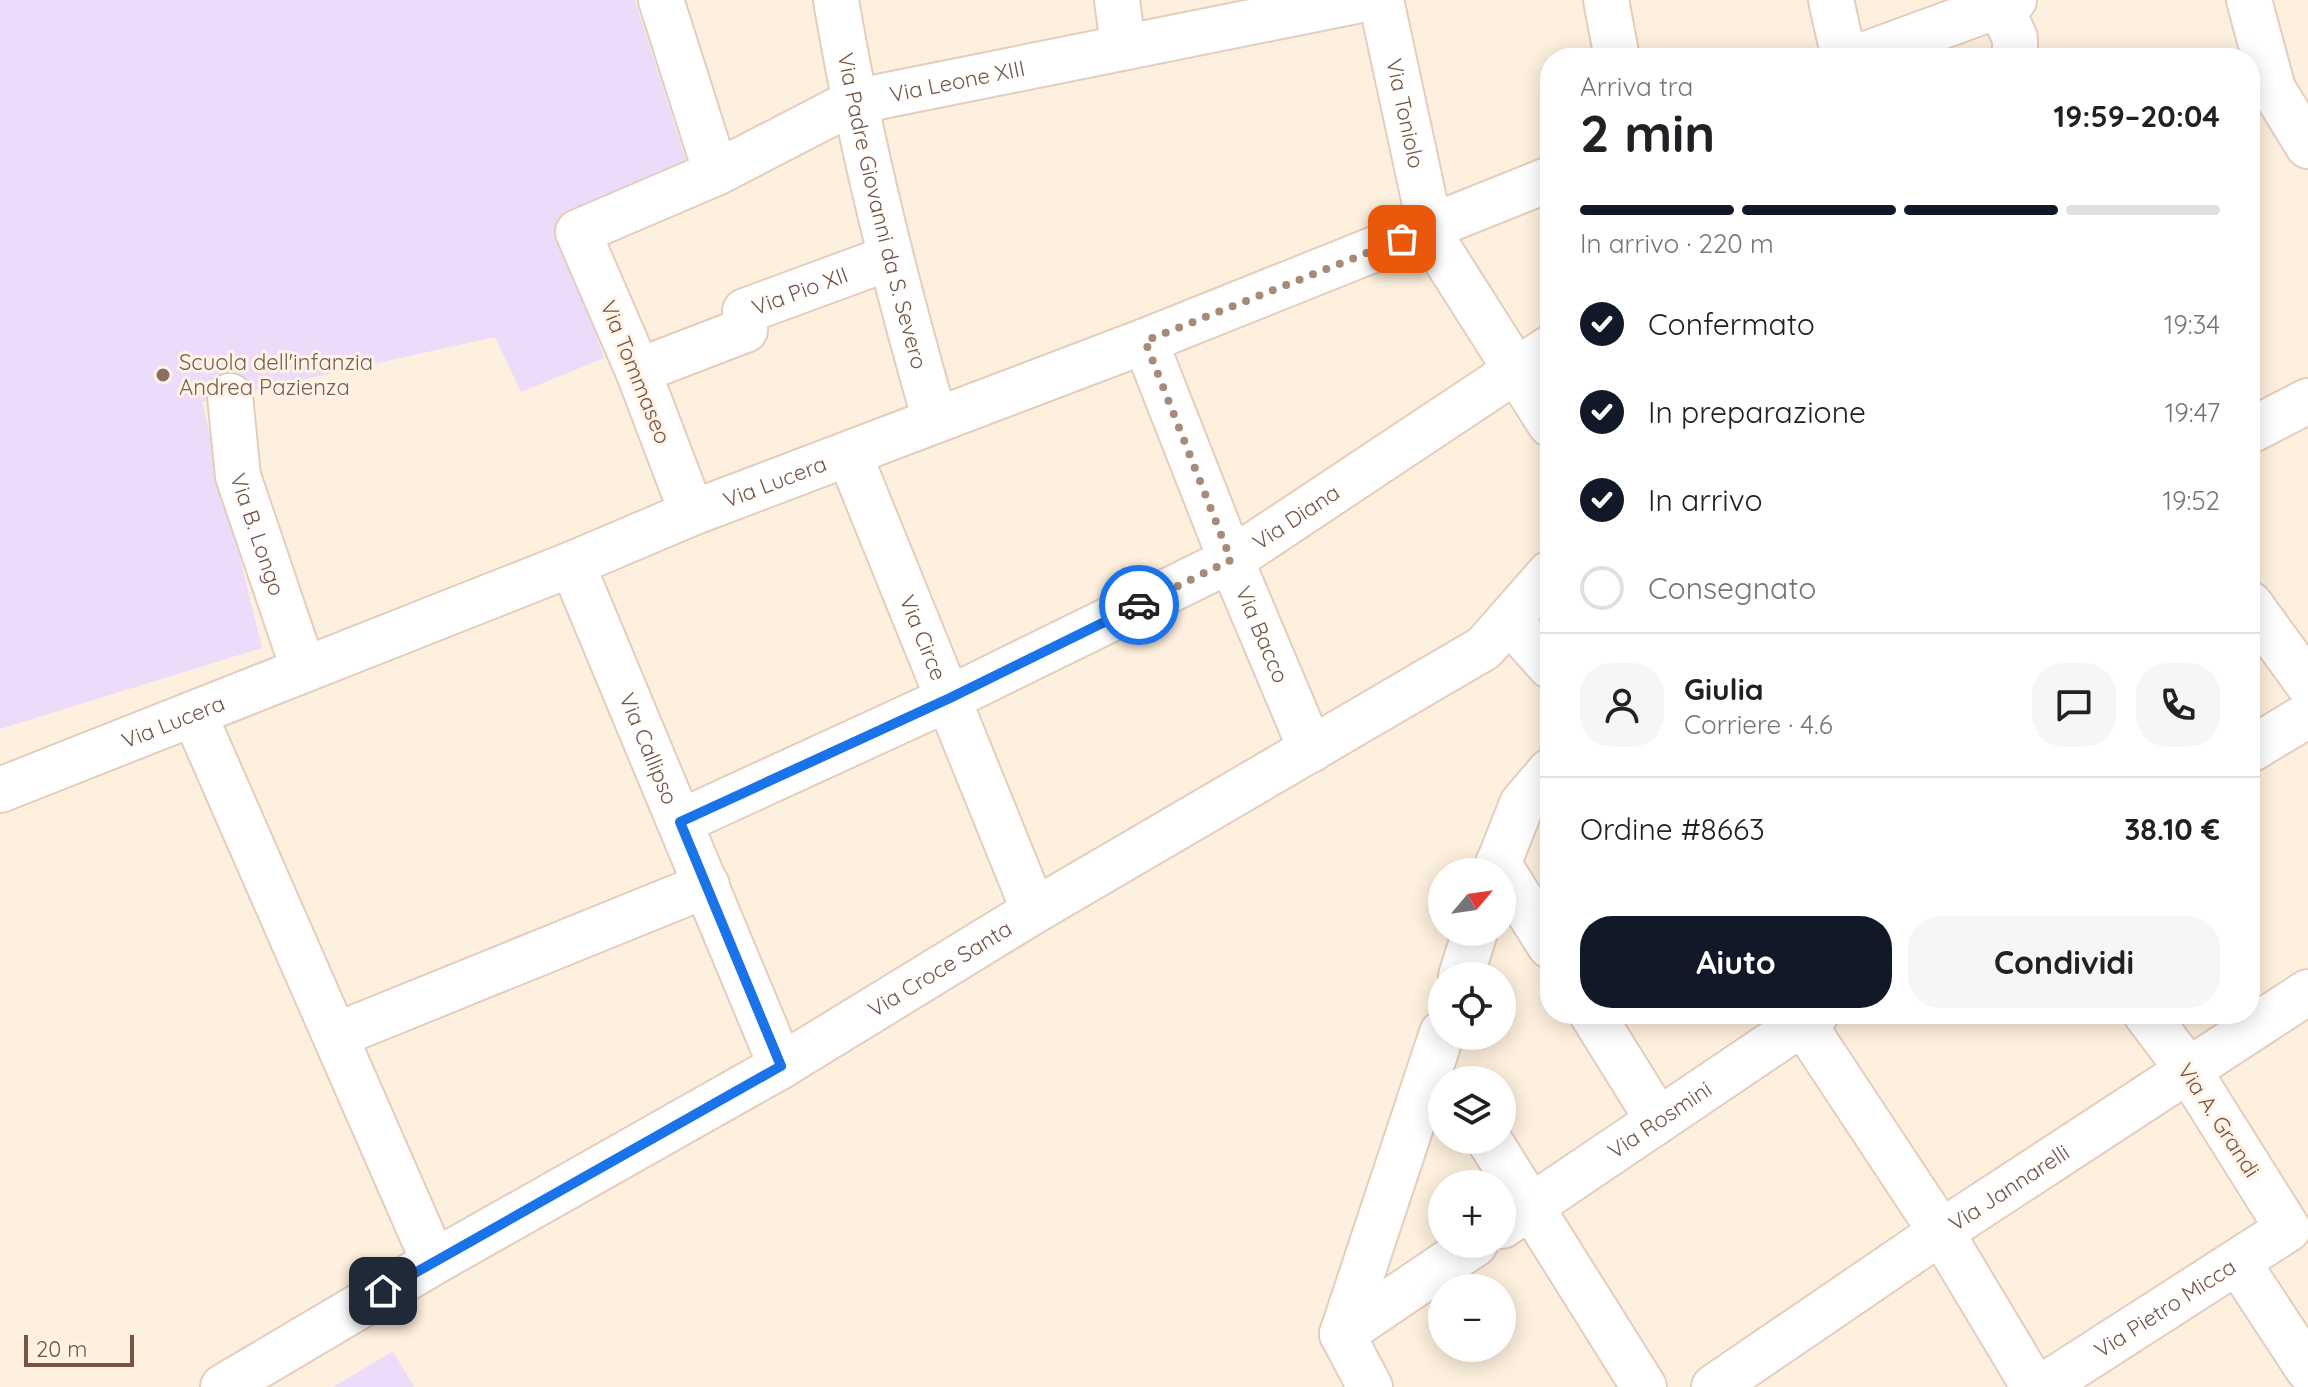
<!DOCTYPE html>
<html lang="it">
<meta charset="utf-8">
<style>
body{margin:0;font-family:Quicksand,sans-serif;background:#f6f6f6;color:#202124;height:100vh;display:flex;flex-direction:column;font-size:30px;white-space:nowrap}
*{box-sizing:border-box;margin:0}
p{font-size:26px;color:#757577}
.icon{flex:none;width:44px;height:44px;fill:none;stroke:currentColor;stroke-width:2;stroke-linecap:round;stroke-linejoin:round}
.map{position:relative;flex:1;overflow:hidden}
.details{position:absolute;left:1540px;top:48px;width:720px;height:976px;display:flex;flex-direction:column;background:#fff;border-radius:32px;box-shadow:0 4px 20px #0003}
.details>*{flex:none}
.needle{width:52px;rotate:61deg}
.fabs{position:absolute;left:1428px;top:858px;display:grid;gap:16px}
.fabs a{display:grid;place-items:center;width:88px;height:88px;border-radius:50%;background:#fff;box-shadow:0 4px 20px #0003;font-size:40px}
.scale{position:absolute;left:24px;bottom:20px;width:110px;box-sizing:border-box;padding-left:8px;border:4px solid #765444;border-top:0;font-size:22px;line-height:28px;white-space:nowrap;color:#765444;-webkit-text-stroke:6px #fff4e6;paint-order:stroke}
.pin{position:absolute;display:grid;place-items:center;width:68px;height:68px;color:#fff;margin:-34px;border-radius:16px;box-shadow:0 4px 12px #0006}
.courier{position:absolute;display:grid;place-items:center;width:80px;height:80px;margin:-40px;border:6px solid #1a73e8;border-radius:50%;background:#fff;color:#222;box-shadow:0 2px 10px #0007}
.overview em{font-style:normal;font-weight:700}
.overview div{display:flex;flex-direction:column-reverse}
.overview{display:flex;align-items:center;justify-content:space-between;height:136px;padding:0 40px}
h1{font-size:52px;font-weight:700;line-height:60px}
.bar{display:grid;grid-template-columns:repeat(4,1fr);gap:12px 8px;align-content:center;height:96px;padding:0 40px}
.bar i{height:10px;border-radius:6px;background:#e0e0e0}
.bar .current{background:#111827}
.bar p{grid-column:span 4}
.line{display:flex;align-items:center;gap:20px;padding:0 40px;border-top:2px solid #e0e0e0}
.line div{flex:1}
.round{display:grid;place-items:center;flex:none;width:84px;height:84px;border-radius:32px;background:#f6f6f6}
ol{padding:0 40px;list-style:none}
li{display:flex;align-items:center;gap:24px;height:88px}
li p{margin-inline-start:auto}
li .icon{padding:8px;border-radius:50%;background:#111827;color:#fff;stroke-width:4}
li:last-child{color:#757577}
li i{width:44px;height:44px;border:4px solid #e0e0e0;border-radius:50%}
.cta{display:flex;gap:16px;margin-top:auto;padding:16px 40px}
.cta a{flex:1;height:92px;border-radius:32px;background:#111827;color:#fff;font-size:32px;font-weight:700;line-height:92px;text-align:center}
.cta a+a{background:#f6f6f6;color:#202124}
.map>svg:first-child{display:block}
.education{fill:#eddbfa}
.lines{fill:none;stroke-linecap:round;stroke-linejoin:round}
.minor-casing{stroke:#e5cdbd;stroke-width:48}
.tertiary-casing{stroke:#e5cdbd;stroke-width:48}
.minor{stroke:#fff;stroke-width:44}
.tertiary{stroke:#fff;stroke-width:44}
.done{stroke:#a68b7a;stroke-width:8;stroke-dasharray:0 14.4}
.route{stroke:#1a73e8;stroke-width:10}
.education-dot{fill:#8d6e63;stroke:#fff4e6;stroke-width:3}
.labels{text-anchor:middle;stroke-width:6;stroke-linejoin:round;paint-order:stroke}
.street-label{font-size:22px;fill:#765444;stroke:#fff4e6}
.education-label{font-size:22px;fill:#785e54;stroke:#fff4e6;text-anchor:start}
</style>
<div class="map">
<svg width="2308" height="1387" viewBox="0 0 2308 1387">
<rect width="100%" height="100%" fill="#fef0de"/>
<path class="education" d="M 0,0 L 635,0 L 686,160 L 561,229 L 604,358 L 521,392 L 495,337 L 202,402 L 262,648 L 0,729 Z
M 393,1351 L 414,1387 L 333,1387 Z"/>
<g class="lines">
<g class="minor-casing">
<g id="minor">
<path d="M 661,0 L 716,173"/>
<path id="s1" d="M 836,0 C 860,143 895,281 935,420"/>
<path d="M 1117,0 L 1123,46"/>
<path id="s2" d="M 1381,0 L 1430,227 L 1441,252 L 1550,424"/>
<path d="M 1606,0 L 1617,58"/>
<path d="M 1831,0 L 1844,58"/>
<path id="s3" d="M 1145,341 L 1231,560 L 1311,750"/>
<path id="s4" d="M 638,371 L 745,330 L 745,311 L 889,258"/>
<path id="s5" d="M 230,396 L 238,476 L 303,668"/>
<path d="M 2250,431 L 2308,401"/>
<path id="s6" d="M 849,454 L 1034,911"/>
<path id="s7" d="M 692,513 L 638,371 L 578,232 L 716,173 L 853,102 L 1361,0"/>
<path id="s8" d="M 572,564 L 781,1066"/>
<path d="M 1509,620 L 1550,666"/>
<path d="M 194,714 L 434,1262"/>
<path d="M 2250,750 L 2308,715"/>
<path id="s9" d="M 680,822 L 950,698 L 1231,560 L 1550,348"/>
<path d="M 1498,863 L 1550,946"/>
<path d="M 1495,872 L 1522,804 L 1550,771"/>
<path d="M 1461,976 L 1475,932"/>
<path d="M 1592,1014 L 1658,1120"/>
<path d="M 1797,1014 L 1941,1232 L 2034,1387"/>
<path d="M 337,1035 L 707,885"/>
<path d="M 1489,1140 L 1644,1387"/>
<path id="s10" d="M 1502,1226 L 1816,1014"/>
<path d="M 2239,1264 L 2308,1369"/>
<path d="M 1342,1334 L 1442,1033"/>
<path d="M 1342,1334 L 1475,1244"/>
<path d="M 1342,1334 L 1370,1387"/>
<path id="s11" d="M 1714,1387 L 1941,1232 L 2308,992"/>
<path id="s12" d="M 2042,1387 L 2288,1229 L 2189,1071 L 2146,1014"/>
</g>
</g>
<g class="tertiary-casing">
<g id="tertiary">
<path d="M 2249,0 L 2273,89 L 2308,146"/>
<path d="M 2000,6 L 2015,38 L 2015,58"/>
<path d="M 1855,58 L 2014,0"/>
<path d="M 2250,604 L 2308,684"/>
<path id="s13" d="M 0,790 L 572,564 L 692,513 L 1145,341 L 1550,179"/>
<path id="s14" d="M 223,1387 L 434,1262 L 781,1066 L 1034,911 L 1484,648 L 1550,573"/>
</g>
</g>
<use href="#minor" class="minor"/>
<use href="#tertiary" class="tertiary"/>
</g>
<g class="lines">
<path class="done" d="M 1139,605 L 1231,560 L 1145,341 L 1402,239"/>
<path class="route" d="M 383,1291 L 781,1066 L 680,822 L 950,698 L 1139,605"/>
</g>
<circle class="education-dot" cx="163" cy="375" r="8"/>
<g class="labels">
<g class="street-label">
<text dy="8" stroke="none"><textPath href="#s7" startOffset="714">Via Leone XIII</textPath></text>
<text dy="8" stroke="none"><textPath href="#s2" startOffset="116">Via Toniolo</textPath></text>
<text dy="8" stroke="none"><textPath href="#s1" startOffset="216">Via Padre Giovanni da S. Severo</textPath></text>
<text dy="8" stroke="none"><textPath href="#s4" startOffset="192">Via Pio XII</textPath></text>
<text transform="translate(636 372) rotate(68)" y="8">Via Tommaseo</text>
<text dy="8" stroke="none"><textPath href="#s13" startOffset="834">Via Lucera</textPath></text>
<text dy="8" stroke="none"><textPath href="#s9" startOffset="688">Via Diana</textPath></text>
<text dy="8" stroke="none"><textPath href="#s5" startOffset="142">Via B. Longo</textPath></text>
<text dy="8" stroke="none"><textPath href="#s3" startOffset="316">Via Bacco</textPath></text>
<text dy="8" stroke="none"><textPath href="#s6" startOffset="198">Via Circe</textPath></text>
<text dy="8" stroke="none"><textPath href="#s13" startOffset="186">Via Lucera</textPath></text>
<text dy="8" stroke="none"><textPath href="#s8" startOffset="200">Via Callipso</textPath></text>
<text dy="8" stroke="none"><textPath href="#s14" startOffset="830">Via Croce Santa</textPath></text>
<text dy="8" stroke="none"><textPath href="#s10" startOffset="190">Via Rosmini</textPath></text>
<text transform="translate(2219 1120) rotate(57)" y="8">Via A. Grandi</text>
<text dy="8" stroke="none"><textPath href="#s11" startOffset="356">Via Jannarelli</textPath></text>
<text dy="8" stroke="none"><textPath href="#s12" startOffset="146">Via Pietro Micca</textPath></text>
</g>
<g class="education-label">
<text x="179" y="370">Scuola dell'infanzia<tspan x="179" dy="25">Andrea Pazienza</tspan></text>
</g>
</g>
</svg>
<div class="fabs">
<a><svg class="needle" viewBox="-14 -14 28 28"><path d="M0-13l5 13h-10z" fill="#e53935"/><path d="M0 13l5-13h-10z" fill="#757577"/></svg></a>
<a><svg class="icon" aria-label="locate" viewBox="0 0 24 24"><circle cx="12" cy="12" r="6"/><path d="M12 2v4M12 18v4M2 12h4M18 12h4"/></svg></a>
<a><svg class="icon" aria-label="layers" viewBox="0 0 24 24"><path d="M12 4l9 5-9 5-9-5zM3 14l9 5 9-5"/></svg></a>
<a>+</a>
<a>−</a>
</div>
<div class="scale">20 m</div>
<div class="pin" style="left:1402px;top:239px;background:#ea580c"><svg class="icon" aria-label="bag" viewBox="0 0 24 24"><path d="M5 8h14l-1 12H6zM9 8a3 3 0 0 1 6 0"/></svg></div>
<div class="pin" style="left:383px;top:1291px;background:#1f2937"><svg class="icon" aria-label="home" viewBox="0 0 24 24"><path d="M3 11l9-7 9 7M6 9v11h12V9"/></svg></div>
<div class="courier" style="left:1139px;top:605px"><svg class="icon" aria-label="car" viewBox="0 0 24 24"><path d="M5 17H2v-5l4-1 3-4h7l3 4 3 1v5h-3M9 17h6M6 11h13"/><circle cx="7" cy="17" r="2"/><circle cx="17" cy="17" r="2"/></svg></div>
<section class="details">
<div class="overview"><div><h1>2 min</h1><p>Arriva tra</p></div><em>19:59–20:04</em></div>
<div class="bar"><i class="current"></i><i class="current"></i><i class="current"></i><i></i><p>In arrivo · 220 m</p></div>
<ol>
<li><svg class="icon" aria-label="check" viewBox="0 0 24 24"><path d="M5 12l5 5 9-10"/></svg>Confermato<p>19:34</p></li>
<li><svg class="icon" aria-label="check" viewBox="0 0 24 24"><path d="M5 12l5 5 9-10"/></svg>In preparazione<p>19:47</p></li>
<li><svg class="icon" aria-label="check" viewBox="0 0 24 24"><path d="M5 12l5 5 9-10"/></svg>In arrivo<p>19:52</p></li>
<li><i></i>Consegnato</li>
</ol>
<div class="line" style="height:144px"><a class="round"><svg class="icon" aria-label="person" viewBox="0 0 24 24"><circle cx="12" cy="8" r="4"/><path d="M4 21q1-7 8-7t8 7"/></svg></a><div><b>Giulia</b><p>Corriere · 4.6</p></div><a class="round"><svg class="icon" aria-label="chat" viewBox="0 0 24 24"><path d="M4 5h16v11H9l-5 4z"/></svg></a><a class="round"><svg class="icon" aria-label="phone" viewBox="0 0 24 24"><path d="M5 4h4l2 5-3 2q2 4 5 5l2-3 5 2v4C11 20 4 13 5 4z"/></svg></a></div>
<div class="line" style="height:104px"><div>Ordine #8663</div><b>38.10 €</b></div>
<div class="cta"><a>Aiuto</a><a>Condividi</a></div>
</section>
</div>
